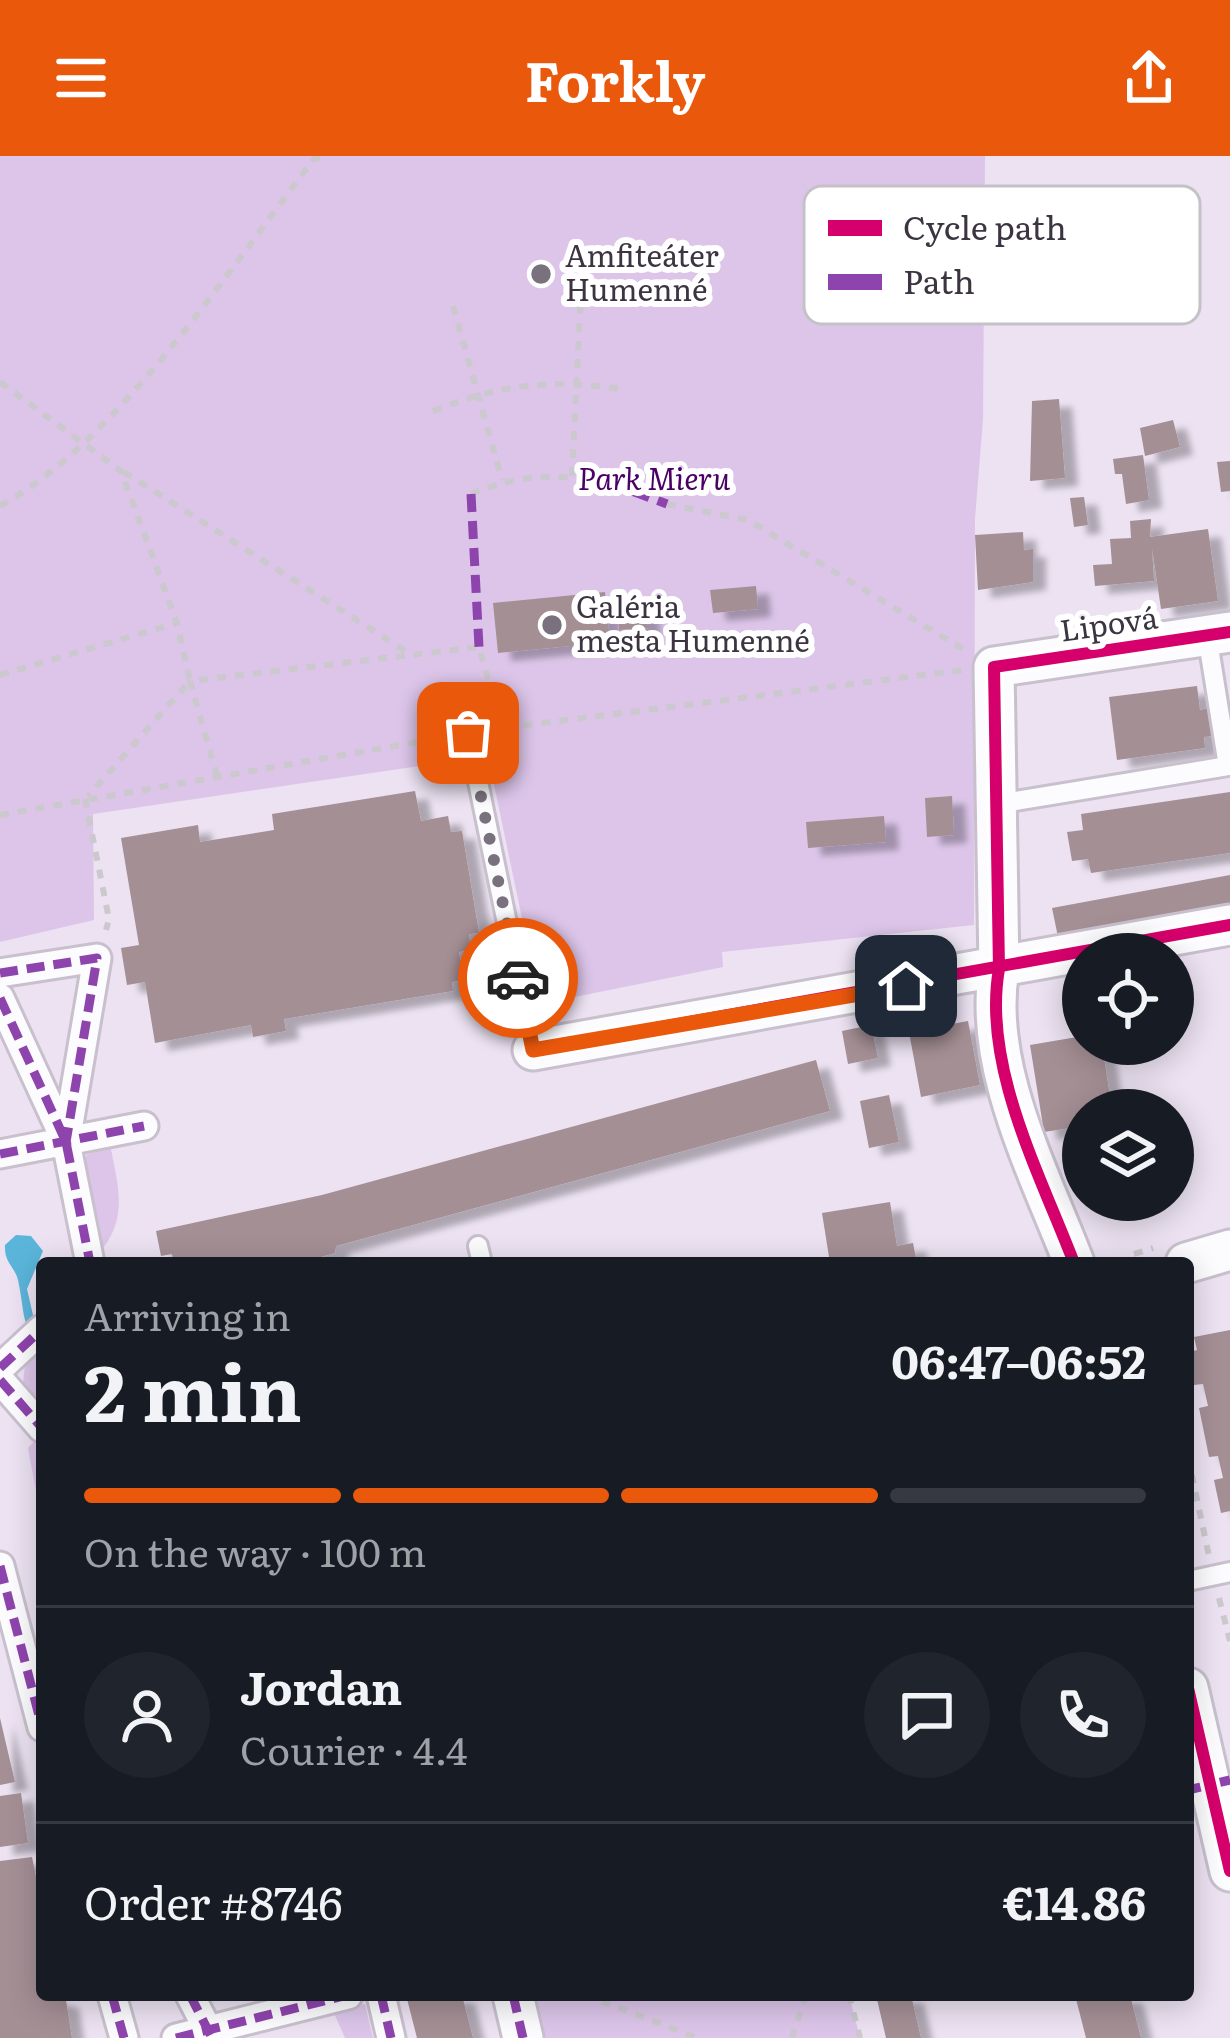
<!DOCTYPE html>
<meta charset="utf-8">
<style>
body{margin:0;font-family:Literata,serif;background:#20242c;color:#f1f3f6;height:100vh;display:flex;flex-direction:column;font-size:45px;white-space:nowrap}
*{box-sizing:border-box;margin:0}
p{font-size:39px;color:#9ea1a6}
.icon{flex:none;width:66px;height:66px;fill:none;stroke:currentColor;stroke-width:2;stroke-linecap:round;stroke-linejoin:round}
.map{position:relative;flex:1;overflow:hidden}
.sheet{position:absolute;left:36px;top:1101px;width:1158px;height:744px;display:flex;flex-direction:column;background:#171b24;border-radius:12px;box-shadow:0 6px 30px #0003}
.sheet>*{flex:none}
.buttons{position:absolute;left:1062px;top:777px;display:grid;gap:24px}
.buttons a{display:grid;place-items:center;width:132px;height:132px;border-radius:50%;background:#171b24;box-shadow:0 6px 30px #0003;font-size:60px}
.pin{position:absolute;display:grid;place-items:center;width:102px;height:102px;color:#fff;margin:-51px;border-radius:24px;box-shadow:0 6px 18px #0006}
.courier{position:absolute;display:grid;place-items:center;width:120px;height:120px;margin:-60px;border:9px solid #ea580c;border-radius:50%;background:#fff;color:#222;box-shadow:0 3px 15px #0007}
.head em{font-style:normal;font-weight:700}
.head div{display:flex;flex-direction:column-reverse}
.head{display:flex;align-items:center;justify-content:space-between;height:204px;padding:0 48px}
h1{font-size:78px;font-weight:700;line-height:90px}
.bar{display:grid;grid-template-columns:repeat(4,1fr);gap:18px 12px;align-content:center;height:144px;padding:0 48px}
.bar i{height:15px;border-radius:9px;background:#363941}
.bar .active{background:#ea580c}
.bar p{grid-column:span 4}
.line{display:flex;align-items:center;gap:30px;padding:0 48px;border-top:3px solid #363941}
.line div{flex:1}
.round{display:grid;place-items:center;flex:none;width:126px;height:126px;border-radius:63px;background:#20242c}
header{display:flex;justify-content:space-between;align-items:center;height:156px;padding:0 48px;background:#ea580c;color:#fff;font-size:54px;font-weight:700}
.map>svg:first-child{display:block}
.green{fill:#dcc5e9}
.water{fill:#5bb5db}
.building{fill:#a48f95;filter:url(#shadow)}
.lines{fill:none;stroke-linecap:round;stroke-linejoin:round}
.service-casing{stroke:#c8c0cd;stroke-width:24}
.pedestrian-casing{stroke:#c8c0cd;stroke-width:33}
.minor-casing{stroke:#c8c0cd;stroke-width:45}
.path{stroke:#cbc8ce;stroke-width:6;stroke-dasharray:9 9;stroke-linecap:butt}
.service{stroke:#fcfbfd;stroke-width:18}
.pedestrian{stroke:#fcfbfd;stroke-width:27}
.minor{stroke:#fcfbfd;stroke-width:39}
.quiet{stroke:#8e44ad;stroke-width:9;stroke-dasharray:18 9;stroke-linecap:butt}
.cycleway-casing{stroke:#fff;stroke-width:20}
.cycleway{stroke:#d6006c;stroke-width:12}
.done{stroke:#7a717e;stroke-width:12;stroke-dasharray:0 21.6}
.route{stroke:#ea580c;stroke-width:15}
.poi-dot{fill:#7a717e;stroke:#fff;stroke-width:4.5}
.labels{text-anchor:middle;stroke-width:12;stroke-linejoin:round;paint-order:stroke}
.poi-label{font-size:30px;fill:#3c3440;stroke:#fff;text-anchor:start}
.park-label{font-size:30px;font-style:italic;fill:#4a0065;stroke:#fff}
.street-label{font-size:30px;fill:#3c3440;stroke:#fff}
.key{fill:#fff;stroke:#c4c2c6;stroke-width:3}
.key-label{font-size:33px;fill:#3c3440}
</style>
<header><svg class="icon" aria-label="menu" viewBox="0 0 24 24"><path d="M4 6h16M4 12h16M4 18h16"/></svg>Forkly<svg class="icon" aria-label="share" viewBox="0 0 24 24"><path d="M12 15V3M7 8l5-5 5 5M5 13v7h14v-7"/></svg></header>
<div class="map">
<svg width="1230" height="1882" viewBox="0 0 1230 1882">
<defs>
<filter id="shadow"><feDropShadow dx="13" dy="8" stdDeviation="3" flood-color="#0004"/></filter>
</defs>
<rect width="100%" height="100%" fill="#ece2f2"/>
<path class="green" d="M 0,0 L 985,0 L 983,263 L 975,363 L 974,769 L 722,796 L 723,811 L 540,848 L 488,600 L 93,658 L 94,764 L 0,786 Z
M 111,993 C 119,1034 128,1065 98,1098 L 79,1017 L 87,998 Z
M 39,1193 L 42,1198 L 42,1258 L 22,1237 L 25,1208 Z
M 38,1281 L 42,1286 L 42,1367 L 28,1292 Z
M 513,1839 L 849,1839 L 860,1882 L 523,1882 Z
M 365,1848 L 373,1882 L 345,1882 L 333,1855 Z"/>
<path class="water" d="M 16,1079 L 31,1080 L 43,1095 L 27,1133 L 42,1198 C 19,1160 26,1163 18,1124 C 14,1109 4,1107 5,1089 Z"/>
<path class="building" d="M 1059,243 L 1065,322 L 1030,325 L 1032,245 Z
M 1173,264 L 1180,291 L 1145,300 L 1140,272 Z
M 1143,299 L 1149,344 L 1126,348 L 1122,318 L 1115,318 L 1113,303 Z
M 1230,305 L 1230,335 L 1221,336 L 1217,306 Z
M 1084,341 L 1088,369 L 1074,371 L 1070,342 Z
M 1151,363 L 1150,381 L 1208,373 L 1218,445 L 1161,453 L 1152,392 L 1154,425 L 1095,430 L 1093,409 L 1112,408 L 1110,383 L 1131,382 L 1130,365 Z
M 1023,376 L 1024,394 L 1033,393 L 1033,426 L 978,434 L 975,379 Z
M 756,430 L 758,453 L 713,457 L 710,434 Z
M 605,436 L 610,486 L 498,497 L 493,447 Z
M 646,441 L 648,472 L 619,474 L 617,444 Z
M 1197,530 L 1200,554 L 1208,552 L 1212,580 L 1204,581 L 1205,592 L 1117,604 L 1109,541 Z
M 415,635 L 421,665 L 448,660 L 451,676 L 462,675 L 479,777 L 469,778 L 471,794 L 459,796 L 464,824 L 452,826 L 453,835 L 284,863 L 286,875 L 253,881 L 251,869 L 155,887 L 145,826 L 127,829 L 121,792 L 139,789 L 121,682 L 198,669 L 200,686 L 274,674 L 272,658 Z
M 1230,636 L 1230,697 L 1091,717 L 1088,703 L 1072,705 L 1067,676 L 1083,674 L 1081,658 Z
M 952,640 L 954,679 L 927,681 L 925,642 Z
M 884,660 L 886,686 L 808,692 L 806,666 Z
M 1230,719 L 1230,749 L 1058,781 L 1052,752 Z
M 968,865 L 980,929 L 921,941 L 909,876 Z
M 871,869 L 878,902 L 848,908 L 842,875 Z
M 1083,880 L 1083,888 L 1102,888 L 1112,954 L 1083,954 L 1083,970 L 1044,976 L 1030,889 Z
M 816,904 L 830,955 L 336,1090 L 335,1097 L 299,1107 L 174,1107 L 172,1098 L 161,1100 L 156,1075 L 322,1039 Z
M 889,939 L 899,986 L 869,992 L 860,945 Z
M 890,1046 L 897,1090 L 913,1087 L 917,1107 L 830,1107 L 822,1057 Z
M 1230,1174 L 1230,1355 L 1221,1357 L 1214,1324 L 1223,1322 L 1218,1300 L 1209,1301 L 1199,1252 L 1208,1250 L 1203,1228 L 1194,1229 L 1188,1196 L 1197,1194 L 1194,1181 Z
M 0,1562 L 15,1626 L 0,1629 Z
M 21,1637 L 28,1687 L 0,1691 L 0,1640 Z
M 32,1701 L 42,1751 L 42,1839 L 66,1844 L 72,1882 L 0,1882 L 0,1705 Z
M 406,1839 L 462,1839 L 473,1882 L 417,1882 Z
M 876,1839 L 911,1839 L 921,1882 L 886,1882 Z
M 1075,1839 L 1130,1839 L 1141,1882 L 1086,1882 Z"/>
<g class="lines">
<g class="service-casing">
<path id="service" d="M 468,577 L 533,894
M 997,648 L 1228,610 L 1207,479
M 478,1090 L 482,1107
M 1188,1425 L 1230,1416"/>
</g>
<g class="pedestrian-casing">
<path id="pedestrian" d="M 0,817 L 97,802 L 66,986
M 0,842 L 66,986 L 90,1107
M 0,998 L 144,970
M 0,1212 L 42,1173
M 0,1224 L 42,1272
M 0,1410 L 42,1571
M 112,1839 L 124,1882
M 190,1839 L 212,1882
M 381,1839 L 391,1882
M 176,1882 L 348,1839"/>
</g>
<g class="minor-casing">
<path id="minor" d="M 533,894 L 1230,769
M 1074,1107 C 1040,1018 982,910 999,813 L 994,511 L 1230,476
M 1186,1107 L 1230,1094
M 1188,1532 L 1230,1715
M 513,1839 L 523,1882"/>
</g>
<path class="path" d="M 453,150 L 502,324
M 0,226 L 121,315 L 177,467 L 190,525 L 88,640
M 433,255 C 500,228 554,222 625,234
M 124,316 L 407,496
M 572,320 L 581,136
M 471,338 C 517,318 558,318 607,326
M 667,348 L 748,364 L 965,494
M 0,350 C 120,284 230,111 314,3 L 326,0
M 0,519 L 177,467
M 488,574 L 963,514
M 217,620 L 190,525 L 479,491 L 502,573
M 85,643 L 109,763 L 106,774
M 0,659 L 446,581
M 1134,1098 L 1153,1092
M 1188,1301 L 1209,1400
M 1219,1442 L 1230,1485
M 585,1839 L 698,1882
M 849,1839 L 860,1882
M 792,1882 L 806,1839"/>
<use href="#service" class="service"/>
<use href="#pedestrian" class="pedestrian"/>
<use href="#minor" class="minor"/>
<path class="quiet" d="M 607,326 L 667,348
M 471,338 L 479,491
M 0,817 L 97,802 L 66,986
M 0,842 L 66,986 L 90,1107
M 0,998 L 144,970
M 0,1212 L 42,1173
M 0,1224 L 42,1272
M 0,1410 L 42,1571
M 1188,1634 L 1230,1624
M 112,1839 L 124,1882
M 190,1839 L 212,1882
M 381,1839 L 391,1882
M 513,1839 L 523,1882
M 176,1882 L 348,1839"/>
<g class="cycleway-casing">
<path id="cycleway" d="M 533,894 L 1230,769
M 1074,1107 C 1040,1018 982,910 999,813 L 994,511 L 1230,476
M 1188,1532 L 1230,1715"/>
</g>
<use href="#cycleway" class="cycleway"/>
</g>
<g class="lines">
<path class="done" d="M 468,577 L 518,822"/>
<path class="route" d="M 518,822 L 533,894 L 906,830"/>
</g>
<g class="poi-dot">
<circle cx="541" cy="118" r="12"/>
<circle cx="552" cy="469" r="12"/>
</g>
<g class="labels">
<g class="poi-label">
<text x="565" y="111">Amfiteáter<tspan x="565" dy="34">Humenné</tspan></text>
<text x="576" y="462">Galéria<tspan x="576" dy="34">mesta Humenné</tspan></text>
</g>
<g class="park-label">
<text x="654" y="334">Park Mieru</text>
</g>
<g class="street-label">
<text transform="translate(1109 469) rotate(-8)" y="10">Lipová</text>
</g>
</g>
<rect x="804" y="30" width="396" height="138" rx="18" class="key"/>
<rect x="828" y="64" width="54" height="16" fill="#d6006c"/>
<rect x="828" y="118" width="54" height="16" fill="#8e44ad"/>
<g class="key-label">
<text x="903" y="84">Cycle path</text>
<text x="903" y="138">Path</text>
</g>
</svg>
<div class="buttons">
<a><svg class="icon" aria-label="locate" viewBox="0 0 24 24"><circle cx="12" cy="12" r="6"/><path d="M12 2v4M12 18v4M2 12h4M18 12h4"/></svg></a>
<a><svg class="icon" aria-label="layers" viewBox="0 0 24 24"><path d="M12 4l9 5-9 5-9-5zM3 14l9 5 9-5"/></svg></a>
</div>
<div class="pin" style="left:468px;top:577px;background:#ea580c"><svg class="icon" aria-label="bag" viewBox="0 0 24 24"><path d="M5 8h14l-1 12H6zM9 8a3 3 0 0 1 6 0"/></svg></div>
<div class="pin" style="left:906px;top:830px;background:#1f2937"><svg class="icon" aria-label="home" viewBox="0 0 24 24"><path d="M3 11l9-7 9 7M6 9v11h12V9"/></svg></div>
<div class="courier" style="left:518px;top:822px"><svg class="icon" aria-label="car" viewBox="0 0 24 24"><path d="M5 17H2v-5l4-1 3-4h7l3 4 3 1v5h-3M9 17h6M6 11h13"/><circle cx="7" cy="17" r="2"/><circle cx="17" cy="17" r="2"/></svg></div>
<section class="sheet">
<div class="head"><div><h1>2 min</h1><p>Arriving in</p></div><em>06:47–06:52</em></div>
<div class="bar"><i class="active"></i><i class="active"></i><i class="active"></i><i></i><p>On the way · 100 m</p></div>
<div class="line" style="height:216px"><a class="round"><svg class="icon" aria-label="person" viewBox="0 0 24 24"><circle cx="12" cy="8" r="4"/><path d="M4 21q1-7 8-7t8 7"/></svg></a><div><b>Jordan</b><p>Courier · 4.4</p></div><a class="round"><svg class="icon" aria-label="chat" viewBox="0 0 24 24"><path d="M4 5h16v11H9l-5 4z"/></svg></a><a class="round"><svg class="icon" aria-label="phone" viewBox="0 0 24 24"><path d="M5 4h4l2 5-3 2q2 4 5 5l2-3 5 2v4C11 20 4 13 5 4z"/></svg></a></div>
<div class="line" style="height:156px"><div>Order #8746</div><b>€14.86</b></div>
</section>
</div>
